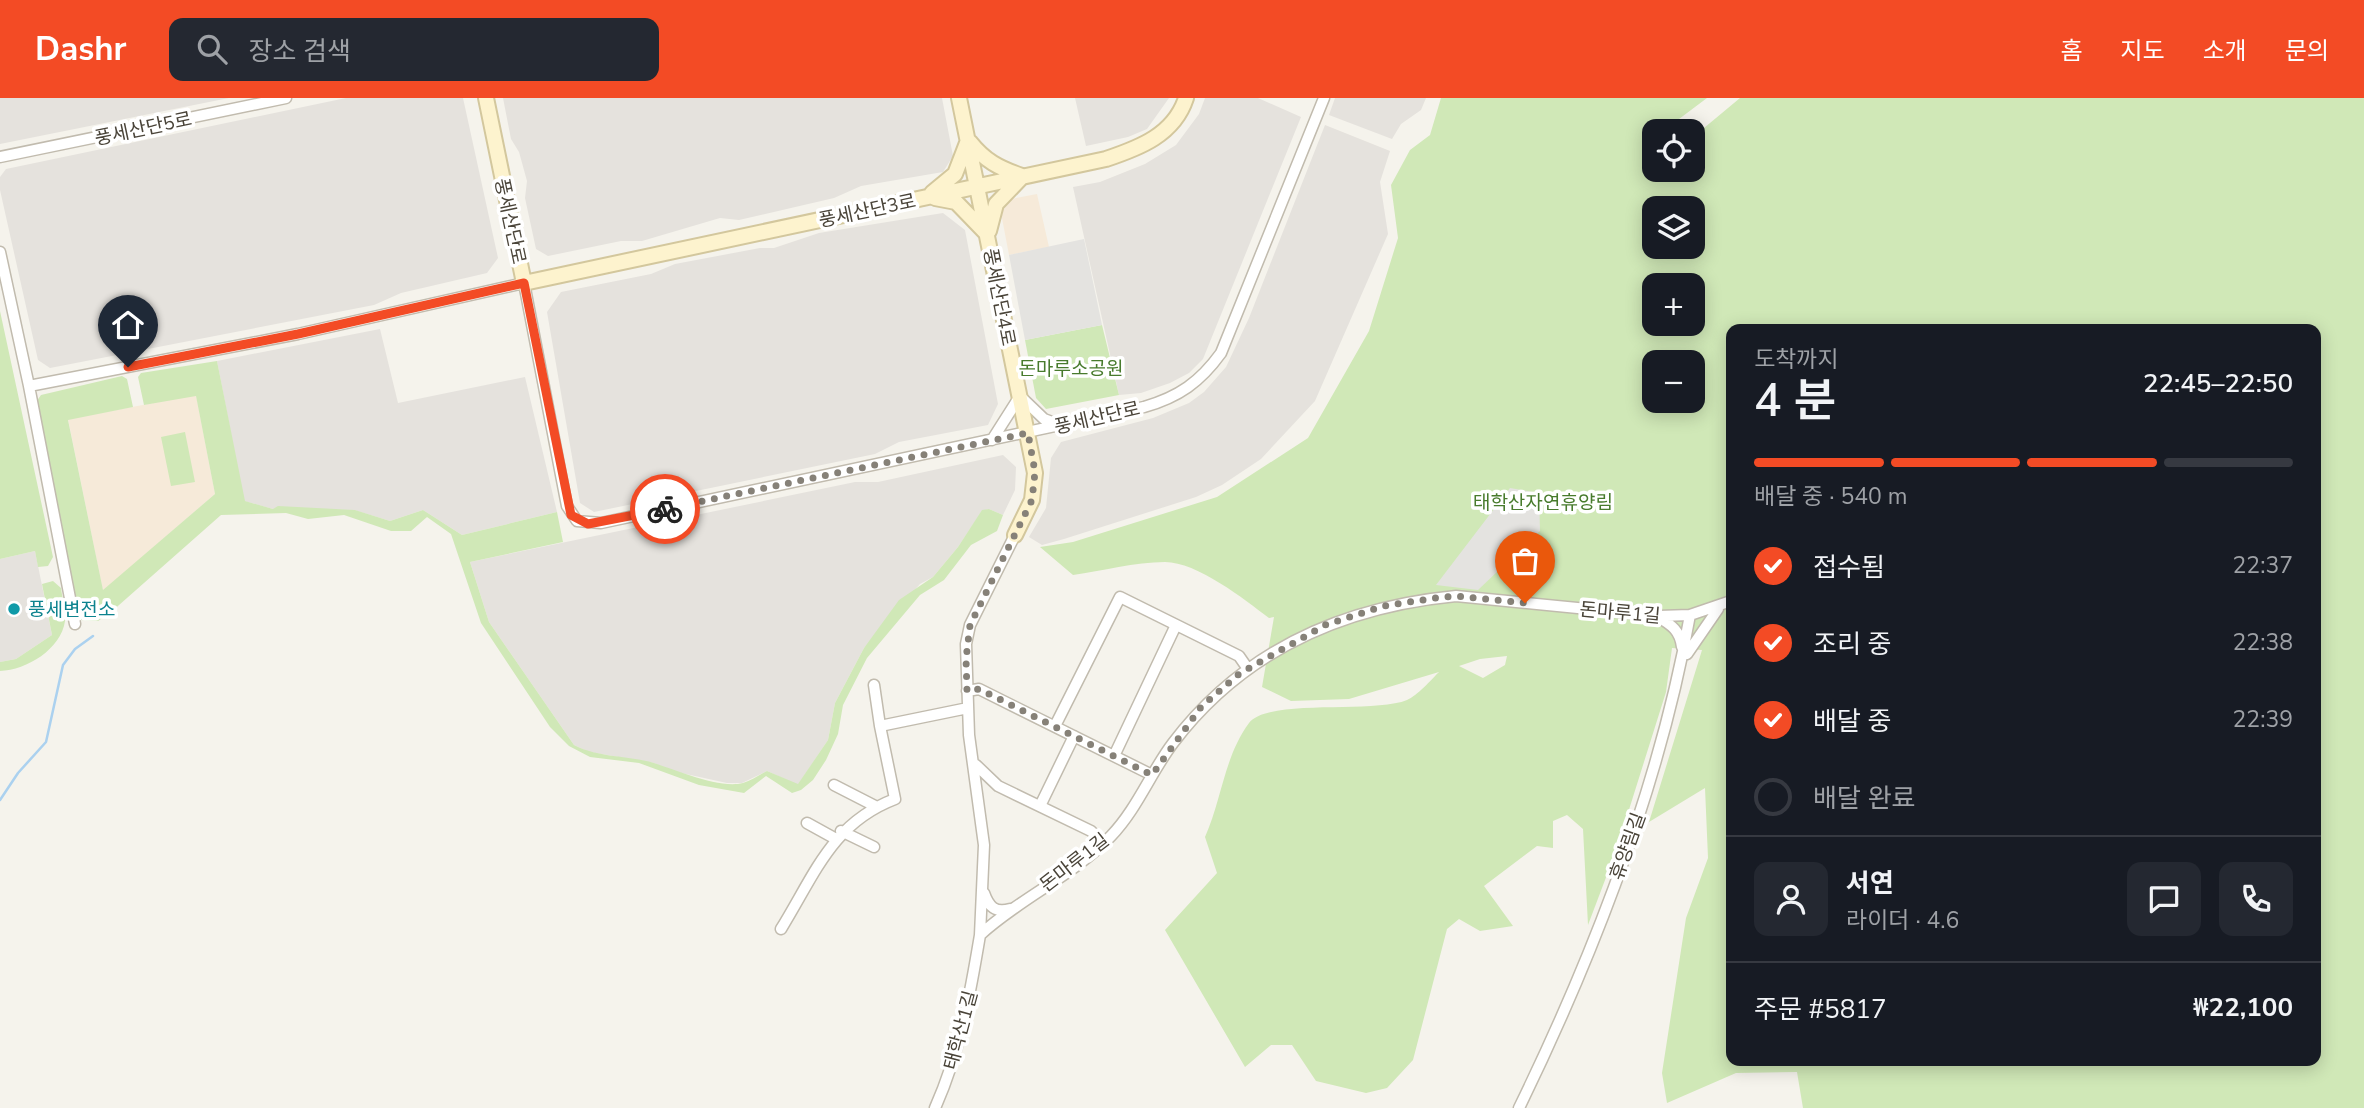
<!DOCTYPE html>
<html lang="ko">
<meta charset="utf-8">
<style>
body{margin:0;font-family:"Nunito Sans","Noto Sans KR",sans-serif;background:#242831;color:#f1f3f6;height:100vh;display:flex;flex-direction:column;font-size:26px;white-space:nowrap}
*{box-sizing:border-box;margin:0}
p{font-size:23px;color:#9ea1a6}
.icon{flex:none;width:38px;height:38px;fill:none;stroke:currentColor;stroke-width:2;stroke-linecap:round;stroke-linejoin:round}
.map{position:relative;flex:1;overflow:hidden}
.sheet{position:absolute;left:1726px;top:226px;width:595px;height:742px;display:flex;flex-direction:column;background:#171b24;border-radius:14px;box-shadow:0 4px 18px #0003}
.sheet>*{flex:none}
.tools{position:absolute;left:1642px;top:21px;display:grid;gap:14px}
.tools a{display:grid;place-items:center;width:63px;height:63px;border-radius:14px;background:#171b24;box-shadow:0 4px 18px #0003;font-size:35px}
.pin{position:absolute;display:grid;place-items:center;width:60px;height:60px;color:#fff;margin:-72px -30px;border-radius:50% 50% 50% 0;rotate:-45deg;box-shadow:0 0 7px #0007}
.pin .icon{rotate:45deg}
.courier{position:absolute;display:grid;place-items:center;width:70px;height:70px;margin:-35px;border:5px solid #f34b25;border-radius:50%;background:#fff;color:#222;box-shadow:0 2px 9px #0007}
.overview em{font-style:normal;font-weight:600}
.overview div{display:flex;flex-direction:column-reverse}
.overview{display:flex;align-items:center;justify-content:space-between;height:119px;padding:0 28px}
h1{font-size:46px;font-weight:600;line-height:52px}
.bar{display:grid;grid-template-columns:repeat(4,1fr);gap:10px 7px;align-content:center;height:84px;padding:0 28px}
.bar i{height:9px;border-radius:5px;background:#363941}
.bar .active{background:#f34b25}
.bar p{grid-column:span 4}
.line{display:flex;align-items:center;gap:18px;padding:0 28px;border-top:2px solid #363941}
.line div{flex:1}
.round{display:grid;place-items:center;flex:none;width:74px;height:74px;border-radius:14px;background:#242831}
ol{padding:0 28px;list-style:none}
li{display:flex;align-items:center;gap:21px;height:77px}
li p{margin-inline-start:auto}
li .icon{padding:7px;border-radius:50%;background:#f34b25;color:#fff;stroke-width:4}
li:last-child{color:#9ea1a6}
li i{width:38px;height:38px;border:4px solid #363941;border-radius:50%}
header{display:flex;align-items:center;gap:42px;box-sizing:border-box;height:98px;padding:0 35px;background:#f34b25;color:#fff}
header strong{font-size:33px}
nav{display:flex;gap:38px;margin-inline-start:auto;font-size:24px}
.search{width:490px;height:63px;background:#242831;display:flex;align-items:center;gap:18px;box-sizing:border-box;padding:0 24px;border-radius:14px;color:#9ea1a6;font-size:26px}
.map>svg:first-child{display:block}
.commercial{fill:#f6ead9}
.industrial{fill:#e5e2dd}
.green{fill:#d0e8b7;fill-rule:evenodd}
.parking{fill:#e4e3e0}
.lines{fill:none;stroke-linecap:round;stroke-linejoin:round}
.stream{stroke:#abd1ef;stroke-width:2.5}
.street-casing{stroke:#c1bbae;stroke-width:13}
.secondary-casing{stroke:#d3c79d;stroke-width:18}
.street{stroke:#fff;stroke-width:10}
.secondary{stroke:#fdf3ce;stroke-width:14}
.done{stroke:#868178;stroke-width:7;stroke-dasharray:0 12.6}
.route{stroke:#f34b25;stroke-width:9}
.culture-dot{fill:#0f9aa8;stroke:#fff;stroke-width:2.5}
.labels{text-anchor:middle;stroke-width:7;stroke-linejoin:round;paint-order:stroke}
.street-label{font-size:19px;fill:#4a4439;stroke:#fff}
.park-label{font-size:19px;fill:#487b2d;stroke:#fff}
.culture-label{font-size:19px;fill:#0d838f;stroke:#fff;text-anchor:start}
</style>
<header>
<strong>Dashr</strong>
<div class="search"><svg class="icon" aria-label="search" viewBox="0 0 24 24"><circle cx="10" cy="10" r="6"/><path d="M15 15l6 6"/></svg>장소 검색</div>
<nav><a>홈</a><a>지도</a><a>소개</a><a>문의</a></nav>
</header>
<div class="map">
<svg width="2364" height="1010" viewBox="0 0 2364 1010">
<rect width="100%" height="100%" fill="#f5f3ec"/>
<path class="commercial" d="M 1037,96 L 1049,149 L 1009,157 L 1001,115 L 1011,101 Z
M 196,297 L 215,396 L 103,493 L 68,321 Z"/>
<path class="industrial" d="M 0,0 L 229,0 L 0,46 Z
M 346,0 L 463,0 L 498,160 L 487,175 L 401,195 L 374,207 L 50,270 L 38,262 L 0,92 L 0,79 L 6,71 Z
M 503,0 L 942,0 L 953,58 L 943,74 L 861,88 L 834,100 L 739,122 L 720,120 L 642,143 L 621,143 L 548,158 L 536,151 L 525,100 L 527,83 L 519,54 L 511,41 Z
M 1075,0 L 1169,0 L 1147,31 L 1128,39 L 1086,48 Z
M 1205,0 L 1258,0 L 1301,19 L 1203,261 L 1189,275 L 1170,285 L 1141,295 L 1119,297 L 1073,89 L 1100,84 L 1145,66 L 1176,47 L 1199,16 Z
M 1335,0 L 1426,0 L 1421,12 L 1401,26 L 1392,41 L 1329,17 Z
M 1325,27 L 1390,53 L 1380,84 L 1388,136 L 1315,303 L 1261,361 L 1222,387 L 1196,399 L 1064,441 L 1042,447 L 1029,439 L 1046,410 L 1051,360 L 1061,344 L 1153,320 L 1189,305 L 1204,294 L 1226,269 L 1249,220 Z
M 943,115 L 965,132 L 998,306 L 988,327 L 899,344 L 875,356 L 594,414 L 580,405 L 547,214 L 561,194 L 651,176 L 675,166 L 760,150 L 774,150 L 819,135 Z
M 380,231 L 398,305 L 525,279 L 557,414 L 462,437 L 423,412 L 390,423 L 354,412 L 273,411 L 244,403 L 217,263 Z
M 1003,357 L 1016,369 L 1015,392 L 1003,417 L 989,411 L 982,413 L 958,449 L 933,479 L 920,486 L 864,550 L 835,605 L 828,642 L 798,687 L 767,673 L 742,685 L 727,685 L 672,673 L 654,665 L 589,654 L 574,647 L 489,524 L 470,464 L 855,384 L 878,384 Z
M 35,453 L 52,537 L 16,561 L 0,564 L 0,461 Z"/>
<path class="green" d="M 1441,0 L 1707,0 L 1679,21 L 1675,33 L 1654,33 L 1654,72 L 1692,72 L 1692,40 L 1740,0 L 2364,0 L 2364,1010 L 1803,1010 L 1797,974 L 1736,975 L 1667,1005 L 1662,975 L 1686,820 L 1708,760 L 1705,690 L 1649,724 L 1702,552 L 1672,550 L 1666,594 L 1616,753 L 1588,827 L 1583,731 L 1567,717 L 1553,723 L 1553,750 L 1537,748 L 1484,788 L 1513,828 L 1480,833 L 1459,821 L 1447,831 L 1413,962 L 1387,990 L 1366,995 L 1316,983 L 1292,947 L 1271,947 L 1245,969 L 1165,832 L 1217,775 L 1205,739 C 1222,701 1224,659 1249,625 C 1268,600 1373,616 1407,602 C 1417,598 1431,582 1439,574 L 1349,601 L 1291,603 L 1262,589 L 1274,519 L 1269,520 C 1244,501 1197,464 1165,464 C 1135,464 1102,473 1073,477 L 1040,449 L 1073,444 L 1217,399 L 1308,340 L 1369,233 L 1398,140 L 1391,87 L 1410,52 L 1430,37 ZM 1654,110 L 1692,110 L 1692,149 L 1654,149 ZM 1654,187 L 1692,187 L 1692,226 L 1654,226 ZM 1731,231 L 2315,231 L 2315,962 L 1731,962 ZM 1654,264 L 1692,264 L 1692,303 L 1654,303 ZM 1507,558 L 1505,567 L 1483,580 L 1459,568 L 1480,561 Z
M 0,213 L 53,459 L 48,468 L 38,469 L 35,453 L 0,461 Z
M 1102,227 L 1119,297 L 1046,311 L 1036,300 L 1025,242 Z
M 217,263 L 245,403 L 273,411 L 278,408 L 355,412 L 390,423 L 423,412 L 462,437 L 557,414 L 563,444 L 470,464 L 489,524 L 574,647 C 599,660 627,657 654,665 C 676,672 719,691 743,685 C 751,683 759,677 767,673 L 798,686 L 828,642 L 835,605 L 864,550 L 899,502 L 933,479 L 958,449 L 982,412 L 989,411 L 1003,417 L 997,433 L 971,447 L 944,482 L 920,497 L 867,560 L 843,607 L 838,636 L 826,662 L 813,682 L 801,692 L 792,695 L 766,678 L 744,695 L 699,687 L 639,665 L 590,659 L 569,648 L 550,629 L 481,525 L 451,436 L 427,419 L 411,433 L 391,433 L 344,417 L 308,421 L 286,415 L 221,417 L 110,515 L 98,523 L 80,522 L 36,304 L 41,297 L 122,278 L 127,281 L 133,309 L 68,322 L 103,492 L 215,396 L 196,298 L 144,307 L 138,279 L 141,275 Z
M 185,334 L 195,384 L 171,388 L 161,339 Z
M 53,483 L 61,490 C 62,500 67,514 65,523 C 61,551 27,572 0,573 L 0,564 L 16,561 L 52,537 L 42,486 Z"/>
<path class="parking" d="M 1084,141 L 1102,227 L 1025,242 L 1009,157 Z
M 1510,390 L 1539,395 L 1540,433 L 1478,492 L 1436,487 Z"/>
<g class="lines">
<path class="stream" d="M 0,702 L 18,675 L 46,644 L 63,567 L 75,551 L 93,538"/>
<g class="street-casing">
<path id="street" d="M 0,59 L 286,0
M 0,154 L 29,288 L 298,236 L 524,185 L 567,408 L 577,423 L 601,425 L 1144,309 C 1179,299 1200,284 1221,255 L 1324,0
M 29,288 L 75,526
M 992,342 L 1020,298 L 1044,321 L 1060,327
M 1658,519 C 1672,527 1680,533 1682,549
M 1687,556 L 1718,511
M 874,587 L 880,628
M 967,593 L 979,591 L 1152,677
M 1055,628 L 1120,499 L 1239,558 L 1248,571
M 1114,658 L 1176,527
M 976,667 L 998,688 L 1091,733 L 1103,745
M 834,687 L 875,708
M 1040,708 L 1074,638
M 807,725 L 836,741
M 841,733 L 874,749
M 984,795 C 989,809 995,815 1010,811
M 781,831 C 815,776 832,725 895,701 L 880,628 L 968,610
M 980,837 L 984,747 L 969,637 L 966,546 L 970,527 L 1015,437
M 935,1010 C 960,954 970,897 980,837 C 1020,800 1074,777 1111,738 C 1137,711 1151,674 1173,645 C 1243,553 1342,509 1456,498 L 1659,518 L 1690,517
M 1519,1010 C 1594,856 1660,686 1690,517 L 1731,503"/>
</g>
<g class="secondary-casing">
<path id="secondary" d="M 486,0 L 524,185 L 1106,61 C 1139,50 1174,37 1186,0
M 959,0 L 1035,375 L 1032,402 L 1015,437
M 970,44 C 985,63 999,70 1022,78
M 932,95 L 955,76 L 967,45
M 935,100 L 956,104 L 985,134
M 989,133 L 996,106 L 1021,80"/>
</g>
<use href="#street" class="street"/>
<use href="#secondary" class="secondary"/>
</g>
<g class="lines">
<path class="done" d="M 665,411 L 1028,335 L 1035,374 L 1032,402 L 970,527 L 966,561 L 967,593 L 979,591 L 1152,677 L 1201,609 L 1239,576 L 1325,527 L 1384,508 L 1435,500 L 1456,498 L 1525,505"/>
<path class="route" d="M 128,269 L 298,236 L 524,185 L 571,417 L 588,426 L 665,411"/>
</g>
<circle class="culture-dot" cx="14" cy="511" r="7"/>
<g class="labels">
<g class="street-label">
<text transform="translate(143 30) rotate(-12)" y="7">풍세산단5로</text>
<text transform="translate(867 112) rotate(-12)" y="7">풍세산단3로</text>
<text transform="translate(511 123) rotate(78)" y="7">풍세산단로</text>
<text transform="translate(1000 199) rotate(79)" y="7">풍세산단4로</text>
<text transform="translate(1097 319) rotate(-13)" y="7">풍세산단로</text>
<text transform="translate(1620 514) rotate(5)" y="7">돈마루1길</text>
<text transform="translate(1627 748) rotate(-70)" y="7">휴양림길</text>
<text transform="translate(1074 764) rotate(-38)" y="7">돈마루1길</text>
<text transform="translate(960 932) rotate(-75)" y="7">태학산1길</text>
</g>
<g class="park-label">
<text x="1071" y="277">돈마루소공원</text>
<text x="1543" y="411">태학산자연휴양림</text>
</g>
<g class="culture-label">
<text x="28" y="518">풍세변전소</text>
</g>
</g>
</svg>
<div class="tools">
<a><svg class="icon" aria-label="locate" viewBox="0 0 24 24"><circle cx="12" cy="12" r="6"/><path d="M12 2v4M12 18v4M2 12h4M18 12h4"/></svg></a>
<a><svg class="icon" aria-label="layers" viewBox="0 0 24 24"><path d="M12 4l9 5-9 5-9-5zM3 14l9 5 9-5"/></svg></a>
<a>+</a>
<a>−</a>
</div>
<div class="pin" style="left:1525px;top:505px;background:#ea580c"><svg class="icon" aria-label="bag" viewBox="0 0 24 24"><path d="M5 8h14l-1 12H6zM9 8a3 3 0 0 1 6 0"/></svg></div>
<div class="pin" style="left:128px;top:269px;background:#1f2937"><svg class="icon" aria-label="home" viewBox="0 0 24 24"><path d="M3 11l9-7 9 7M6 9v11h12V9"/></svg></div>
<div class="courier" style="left:665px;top:411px"><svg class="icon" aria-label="bike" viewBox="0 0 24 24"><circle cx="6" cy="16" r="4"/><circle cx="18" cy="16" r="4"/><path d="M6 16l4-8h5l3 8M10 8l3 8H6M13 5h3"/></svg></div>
<section class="sheet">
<div class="overview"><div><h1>4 분</h1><p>도착까지</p></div><em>22:45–22:50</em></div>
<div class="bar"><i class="active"></i><i class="active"></i><i class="active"></i><i></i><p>배달 중 · 540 m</p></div>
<ol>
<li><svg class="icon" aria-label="check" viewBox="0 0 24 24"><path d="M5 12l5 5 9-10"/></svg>접수됨<p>22:37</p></li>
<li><svg class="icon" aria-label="check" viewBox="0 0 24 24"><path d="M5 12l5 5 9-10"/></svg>조리 중<p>22:38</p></li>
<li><svg class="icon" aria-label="check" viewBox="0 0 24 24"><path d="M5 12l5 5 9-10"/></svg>배달 중<p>22:39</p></li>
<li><i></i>배달 완료</li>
</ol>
<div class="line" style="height:126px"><a class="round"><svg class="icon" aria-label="person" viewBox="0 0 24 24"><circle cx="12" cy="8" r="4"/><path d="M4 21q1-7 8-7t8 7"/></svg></a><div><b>서연</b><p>라이더 · 4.6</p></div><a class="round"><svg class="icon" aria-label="chat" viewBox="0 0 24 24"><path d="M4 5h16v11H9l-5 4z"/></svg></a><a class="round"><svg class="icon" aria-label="phone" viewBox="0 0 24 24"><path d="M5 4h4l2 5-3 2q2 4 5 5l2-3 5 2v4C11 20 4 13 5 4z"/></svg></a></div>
<div class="line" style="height:91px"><div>주문 #5817</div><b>₩22,100</b></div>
</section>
</div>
